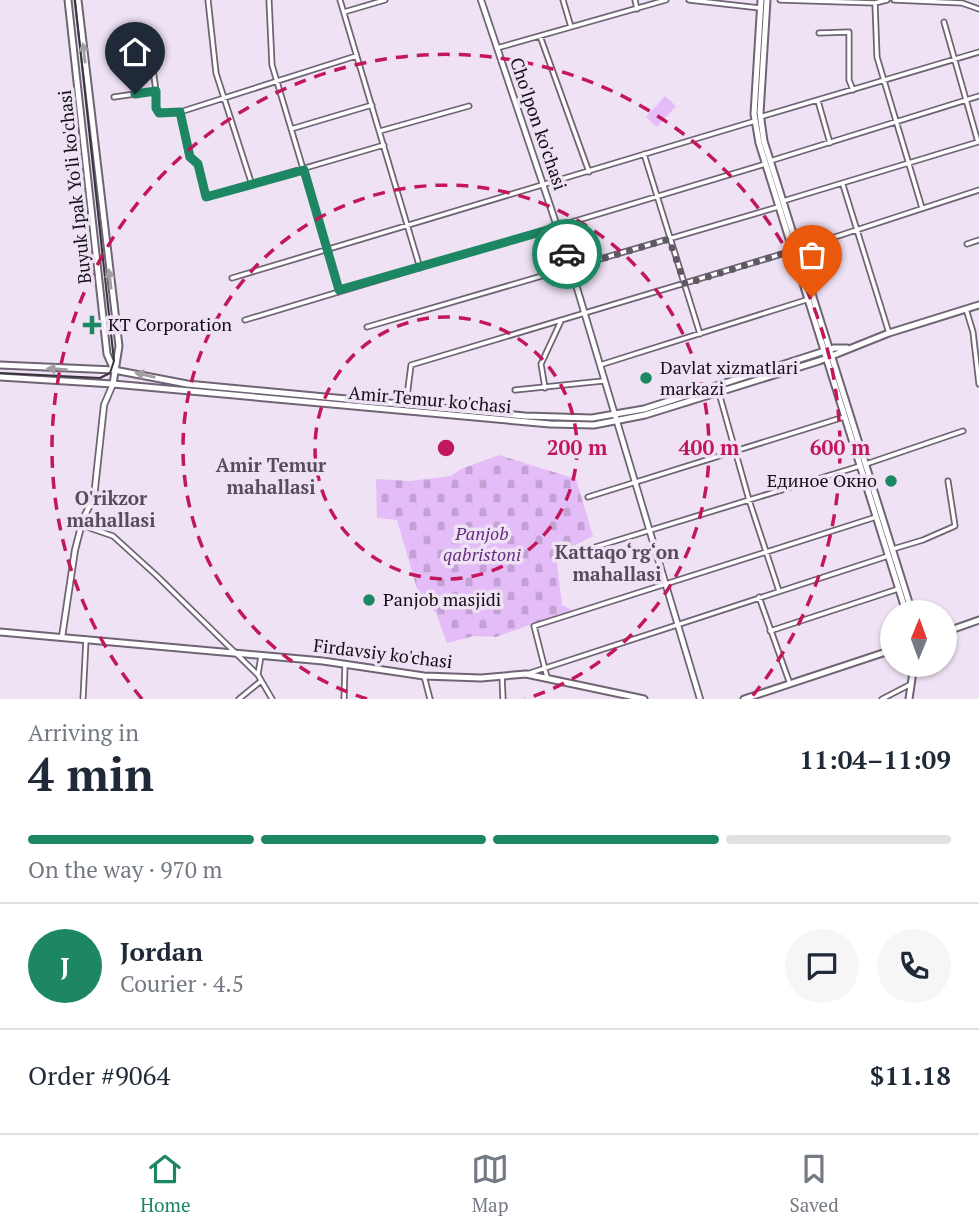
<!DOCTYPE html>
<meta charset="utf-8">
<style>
body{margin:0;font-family:"PT Serif",serif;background:#f6f6f7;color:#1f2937;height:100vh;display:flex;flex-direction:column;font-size:26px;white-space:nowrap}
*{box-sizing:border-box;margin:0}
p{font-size:23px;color:#747a83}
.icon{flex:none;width:38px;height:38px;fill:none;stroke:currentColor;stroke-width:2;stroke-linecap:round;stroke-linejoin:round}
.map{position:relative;height:699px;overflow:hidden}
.details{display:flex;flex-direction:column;background:#fff;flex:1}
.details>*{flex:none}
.needle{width:46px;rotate:1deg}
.controls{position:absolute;left:880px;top:600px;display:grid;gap:14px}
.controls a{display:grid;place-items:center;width:77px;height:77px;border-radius:50%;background:#fff;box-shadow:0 2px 5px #0004;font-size:35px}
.pin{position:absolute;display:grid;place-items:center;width:60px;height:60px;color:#fff;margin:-72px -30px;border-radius:50% 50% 50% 0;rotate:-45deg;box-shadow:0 0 7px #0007}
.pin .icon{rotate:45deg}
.courier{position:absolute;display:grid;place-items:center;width:70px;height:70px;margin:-35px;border:5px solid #1d8662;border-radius:50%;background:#fff;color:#222;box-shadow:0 2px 9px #0007}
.head em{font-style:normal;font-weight:700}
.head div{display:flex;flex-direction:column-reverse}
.head{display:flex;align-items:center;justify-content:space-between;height:119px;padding:0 28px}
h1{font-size:46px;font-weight:700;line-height:52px}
.bar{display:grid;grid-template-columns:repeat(4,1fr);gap:10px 7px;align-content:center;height:84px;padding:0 28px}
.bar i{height:9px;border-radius:5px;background:#e0e1e3}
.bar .current{background:#1d8662}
.bar p{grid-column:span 4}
.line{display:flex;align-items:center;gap:18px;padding:0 28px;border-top:2px solid #e0e1e3}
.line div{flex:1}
.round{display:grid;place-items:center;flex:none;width:74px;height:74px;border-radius:37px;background:#f6f6f7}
.tab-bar{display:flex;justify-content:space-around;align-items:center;height:98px;border-top:2px solid #e0e1e3;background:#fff;font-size:19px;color:#747a83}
.tab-bar a{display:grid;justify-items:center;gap:4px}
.tab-bar .current{color:#1d8662}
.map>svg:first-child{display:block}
.green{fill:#e4bdf8}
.cemetery{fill:url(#cemetery-stones)}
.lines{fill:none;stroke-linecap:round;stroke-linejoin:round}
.minor-casing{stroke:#6e6474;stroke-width:7}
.tertiary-casing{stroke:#6e6474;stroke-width:8}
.secondary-casing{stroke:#6e6474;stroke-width:9}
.minor{stroke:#fff;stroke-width:3.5}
.tertiary{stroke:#fff;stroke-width:4.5}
.secondary{stroke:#fff;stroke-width:5}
.tram{stroke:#39343c;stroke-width:2}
.oneway{fill:#a19fa1}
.done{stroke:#605963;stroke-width:7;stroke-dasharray:0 12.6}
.route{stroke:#1d8662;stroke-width:9}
.ring{fill:none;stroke:#c2185b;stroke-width:3.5;stroke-dasharray:12 9}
.poi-dot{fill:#1d8662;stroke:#eee2f4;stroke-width:2.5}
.labels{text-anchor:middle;stroke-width:7;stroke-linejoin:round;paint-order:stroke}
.street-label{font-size:18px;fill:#130f15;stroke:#eee2f4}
.poi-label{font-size:18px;fill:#130f15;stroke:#eee2f4;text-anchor:start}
.park-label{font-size:18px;font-style:italic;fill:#6a2c84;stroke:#eee2f4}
.neighbourhood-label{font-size:19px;font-weight:bold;fill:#564c5b;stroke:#eee2f4}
.centre{fill:#c2185b;stroke:#eee2f4;stroke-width:3.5}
.ring-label{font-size:21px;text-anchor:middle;font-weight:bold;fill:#c2185b;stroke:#eee2f4;stroke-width:7;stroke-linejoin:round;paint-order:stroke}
</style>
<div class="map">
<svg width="979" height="699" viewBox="0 0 979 699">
<defs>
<pattern id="cemetery-stones" width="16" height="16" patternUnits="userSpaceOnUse" patternTransform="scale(1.75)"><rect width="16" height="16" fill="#e4bdf8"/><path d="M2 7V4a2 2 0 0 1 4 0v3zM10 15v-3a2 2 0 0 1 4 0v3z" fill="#c3a1d4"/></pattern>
</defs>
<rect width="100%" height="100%" fill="#eee2f4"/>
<path class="green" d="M 665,96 L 676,106 L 657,127 L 646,117 Z"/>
<path class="cemetery" d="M 499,455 L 576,479 L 593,536 L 556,555 L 562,605 L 572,610 L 496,637 L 474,636 L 447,643 L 436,613 L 420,599 L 397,520 L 377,518 L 376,479 L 410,481 L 451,476 L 461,469 Z"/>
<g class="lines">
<g class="minor-casing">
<path id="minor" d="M 208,0 L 216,73 L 252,185
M 269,0 L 272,65 L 339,289
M 340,0 L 420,268
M 563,0 L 571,27
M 635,0 L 637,9
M 689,0 L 760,8
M 780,0 L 875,3 L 887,0
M 894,0 L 962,3 L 979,9
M 875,3 L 877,57 L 922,208
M 344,12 L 385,0
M 944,22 L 978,142
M 148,32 L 156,91
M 819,33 L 849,32 L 849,80 L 853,90
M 540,36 L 589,172
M 497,48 L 666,0
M 114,97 L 156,91 L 156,109 L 159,113 L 180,112 L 356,56
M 818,101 L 830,143
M 180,112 L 189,157 L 198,164 L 206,197 L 384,145
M 760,117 L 979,52
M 291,129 L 372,105
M 380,131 L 469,106
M 644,154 L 700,334
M 770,161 L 979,96
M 843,185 L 889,333
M 783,201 L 978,142
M 967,244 L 979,240
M 232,278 L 755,121
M 966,309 L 973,332 L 979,384
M 245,320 L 765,164
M 367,327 L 778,207
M 600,365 L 806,300
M 545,388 L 541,364 L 561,321
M 515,390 L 603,381
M 719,393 L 749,500 L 779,591
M 406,404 L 411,365 L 792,251 L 979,190
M 866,464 L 963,431
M 588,497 L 844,417
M 81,525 L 113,536 L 156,575 L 258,675 L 272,699
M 893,549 L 923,540 L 955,526 L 948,481
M 579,552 L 860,466
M 759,597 L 790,684
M 770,631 L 898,589
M 258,674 L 261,656
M 527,674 L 888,556
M 424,676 L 430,699
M 502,676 L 503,699
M 547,677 L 534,626 L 876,517
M 83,699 L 86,639
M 239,699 L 261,681
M 344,699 L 345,664
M 882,699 L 911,684"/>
</g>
<g class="tertiary-casing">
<path id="tertiary" d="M 481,0 L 571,268 L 700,699
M 62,637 L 75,550 L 83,519 L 94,497 L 104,405 L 113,384"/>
</g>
<g class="secondary-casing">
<path id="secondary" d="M 68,0 L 107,354 L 114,370
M 78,0 L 119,346 L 113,384
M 761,0 L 754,114 L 759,143 L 906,612
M 767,0 L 760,113 L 764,141 L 912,612
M 0,365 L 114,370 L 187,384 L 525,416 L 592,418 L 644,409 L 834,348 L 847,348
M 0,377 L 113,384 L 550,424 L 594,425 L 645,415 L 819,361 L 889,333 L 979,305
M 0,632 L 323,661 L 424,676 L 481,678 L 526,674 L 644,699
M 945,632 L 979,620
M 744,699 L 892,650
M 909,699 L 914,665"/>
</g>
<use href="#minor" class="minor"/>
<use href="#tertiary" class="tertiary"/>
<use href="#secondary" class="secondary"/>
<path class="tram" d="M 0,373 L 100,378 L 110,373 L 114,361 L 75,0"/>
</g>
<defs><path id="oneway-solid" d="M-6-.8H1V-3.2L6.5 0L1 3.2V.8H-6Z" transform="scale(1.75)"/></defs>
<g class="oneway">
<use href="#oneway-solid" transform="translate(84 53) rotate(-97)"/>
<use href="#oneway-solid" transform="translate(110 279) rotate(-97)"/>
<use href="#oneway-solid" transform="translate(57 369) rotate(-176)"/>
<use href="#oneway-solid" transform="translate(145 375) rotate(-167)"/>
</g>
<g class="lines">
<path class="done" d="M 567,254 L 571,268 L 669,239 L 685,284 L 797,249 L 812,297"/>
<path class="route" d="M 135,94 L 156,91 L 156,108 L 159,113 L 180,112 L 190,157 L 198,164 L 206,197 L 304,170 L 339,290 L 558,227 L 567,254"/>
</g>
<g class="ring">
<circle cx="446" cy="448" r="131"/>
<path d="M367 699A263 263 0 1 1 525 699"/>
<path d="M142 699A394 394 0 1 1 750 699"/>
</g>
<g class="poi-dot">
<path d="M88.5 314.5h7v7h7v7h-7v7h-7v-7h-7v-7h7z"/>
<circle cx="646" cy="378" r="7"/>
<circle cx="891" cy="481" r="7"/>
<circle cx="369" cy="600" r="7"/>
</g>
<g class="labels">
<g class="street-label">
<text transform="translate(538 124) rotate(71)" y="6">Cho'lpon ko'chasi</text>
<text transform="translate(75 187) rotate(-96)" y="6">Buyuk Ipak Yo'li ko'chasi</text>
<text transform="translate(430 400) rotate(5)" y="6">Amir Temur ko'chasi</text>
<text transform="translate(383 654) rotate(7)" y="6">Firdavsiy ko'chasi</text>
</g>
<g class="poi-label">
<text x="108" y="331">KT Corporation</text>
<text x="660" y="374">Davlat xizmatlari<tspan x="660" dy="21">markazi</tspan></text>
<text x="877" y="487" text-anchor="end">Единое Окно</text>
<text x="383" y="606">Panjob masjidi</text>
</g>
<g class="park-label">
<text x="482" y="540">Panjob<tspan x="482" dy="21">qabristoni</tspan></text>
</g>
<g class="neighbourhood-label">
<text x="271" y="472">Amir Temur<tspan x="271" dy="22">mahallasi</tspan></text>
<text x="111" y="505">O'rikzor<tspan x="111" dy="22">mahallasi</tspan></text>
<text x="617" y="559">Kattaqo‘rg‘on<tspan x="617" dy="22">mahallasi</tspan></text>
</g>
</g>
<circle cx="446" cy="448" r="10" class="centre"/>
<g class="ring-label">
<text x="577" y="455">200 m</text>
<text x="709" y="455">400 m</text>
<text x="840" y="455">600 m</text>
</g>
</svg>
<div class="controls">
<a><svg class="needle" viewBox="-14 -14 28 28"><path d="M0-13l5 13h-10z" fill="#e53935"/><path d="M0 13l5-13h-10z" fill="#747a83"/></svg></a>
</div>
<div class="pin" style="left:812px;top:297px;background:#ea580c"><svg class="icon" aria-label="bag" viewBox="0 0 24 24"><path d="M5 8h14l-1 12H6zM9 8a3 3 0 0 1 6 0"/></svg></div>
<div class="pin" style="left:135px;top:94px;background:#1f2937"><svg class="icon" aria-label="home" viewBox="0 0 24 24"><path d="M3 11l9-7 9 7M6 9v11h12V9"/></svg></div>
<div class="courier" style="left:567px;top:254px"><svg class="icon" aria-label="car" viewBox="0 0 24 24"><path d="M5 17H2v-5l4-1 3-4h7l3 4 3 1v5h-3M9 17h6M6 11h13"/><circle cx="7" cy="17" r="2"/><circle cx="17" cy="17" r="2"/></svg></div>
</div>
<section class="details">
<div class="head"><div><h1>4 min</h1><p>Arriving in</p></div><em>11:04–11:09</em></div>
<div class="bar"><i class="current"></i><i class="current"></i><i class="current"></i><i></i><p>On the way · 970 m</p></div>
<div class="line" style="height:126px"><b class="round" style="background:#1d8662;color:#fff">J</b><div><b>Jordan</b><p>Courier · 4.5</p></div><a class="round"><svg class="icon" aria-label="chat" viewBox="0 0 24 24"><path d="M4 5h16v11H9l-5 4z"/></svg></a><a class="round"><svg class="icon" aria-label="phone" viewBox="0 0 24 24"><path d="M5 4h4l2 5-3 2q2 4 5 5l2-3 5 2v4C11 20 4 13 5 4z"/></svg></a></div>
<div class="line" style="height:91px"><div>Order #9064</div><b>$11.18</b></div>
</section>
<nav class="tab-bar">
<a class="current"><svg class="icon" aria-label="home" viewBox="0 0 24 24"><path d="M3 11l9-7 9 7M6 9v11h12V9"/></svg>Home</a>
<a><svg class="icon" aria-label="map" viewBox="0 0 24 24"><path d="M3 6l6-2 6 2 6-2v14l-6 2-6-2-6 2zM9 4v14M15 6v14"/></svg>Map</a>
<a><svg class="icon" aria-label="saved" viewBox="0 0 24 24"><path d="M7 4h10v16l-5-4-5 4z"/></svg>Saved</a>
</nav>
